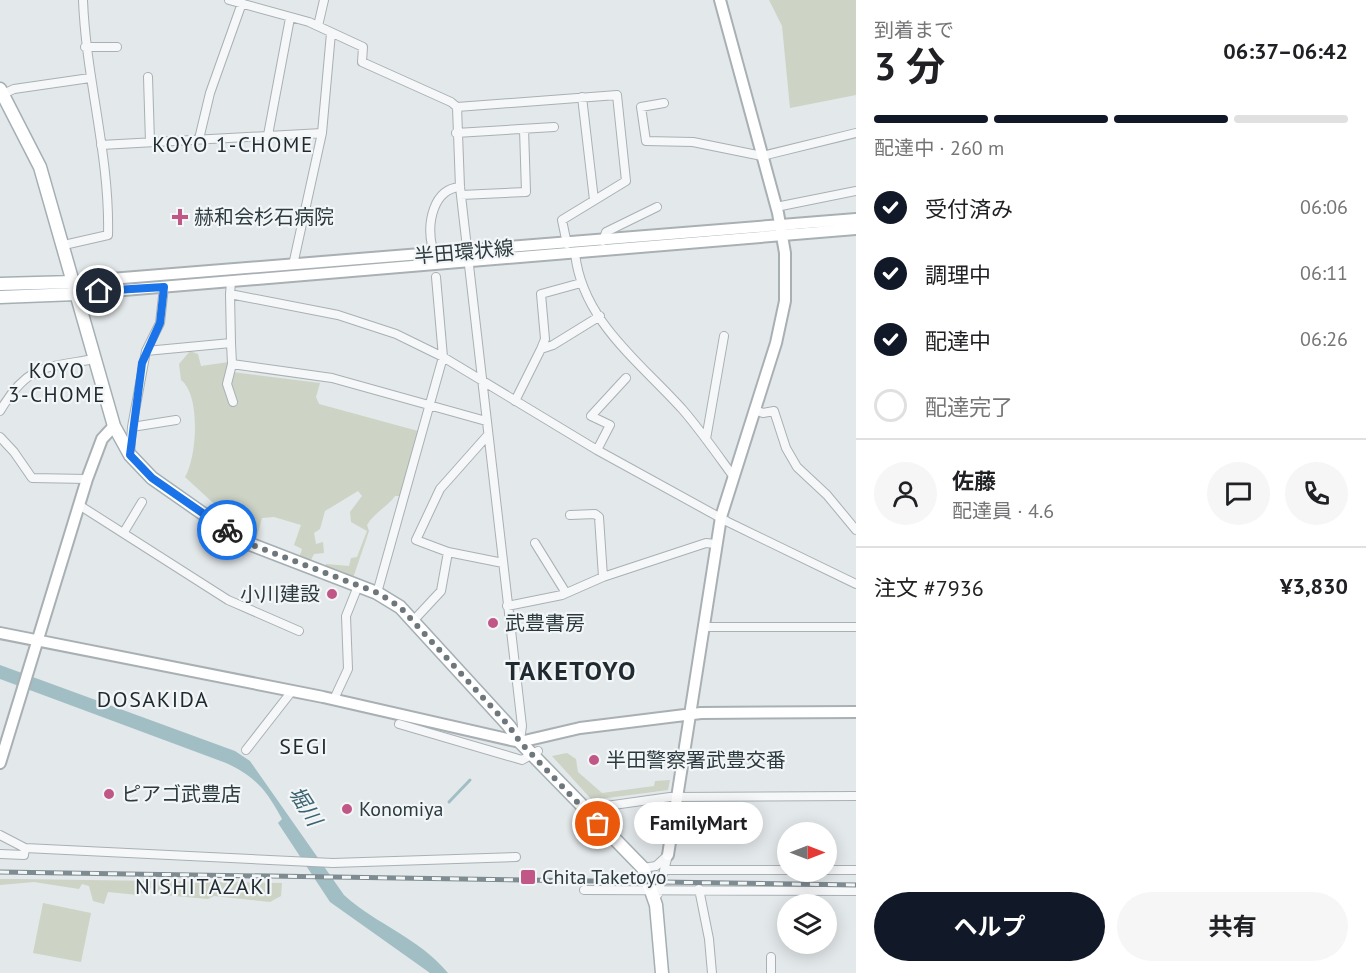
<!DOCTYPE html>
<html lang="ja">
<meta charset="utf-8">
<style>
body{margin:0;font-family:"PT Sans","Noto Sans JP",sans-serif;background:#f6f6f6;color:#202124;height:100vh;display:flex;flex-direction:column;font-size:22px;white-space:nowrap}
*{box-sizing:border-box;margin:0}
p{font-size:20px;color:#757577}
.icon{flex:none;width:33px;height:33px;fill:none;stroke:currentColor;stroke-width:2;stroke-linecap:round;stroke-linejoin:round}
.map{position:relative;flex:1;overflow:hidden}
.details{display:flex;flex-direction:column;background:#fff;width:510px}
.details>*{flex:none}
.needle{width:39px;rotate:90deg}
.buttons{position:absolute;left:777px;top:822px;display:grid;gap:12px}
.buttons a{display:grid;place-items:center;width:60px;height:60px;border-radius:50%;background:#fff;box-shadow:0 3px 15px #0003;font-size:30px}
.pin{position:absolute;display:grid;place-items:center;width:51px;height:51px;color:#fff;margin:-26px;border:3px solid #fff;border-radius:50%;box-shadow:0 2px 6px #0007}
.courier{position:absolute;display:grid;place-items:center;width:60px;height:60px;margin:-30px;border:4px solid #1a73e8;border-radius:50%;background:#fff;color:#222;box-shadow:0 2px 8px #0007}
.bubble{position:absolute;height:42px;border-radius:21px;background:#fff;box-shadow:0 3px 15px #0003;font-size:20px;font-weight:700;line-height:42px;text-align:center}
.summary em{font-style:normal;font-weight:700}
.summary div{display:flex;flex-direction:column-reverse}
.summary{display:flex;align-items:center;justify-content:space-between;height:102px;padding:0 18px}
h1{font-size:39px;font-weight:700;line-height:45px}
.bar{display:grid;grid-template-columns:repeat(4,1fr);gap:9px 6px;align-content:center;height:72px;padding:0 18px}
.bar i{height:8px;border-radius:4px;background:#e0e0e0}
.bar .selected{background:#111827}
.bar p{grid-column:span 4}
.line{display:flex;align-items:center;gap:15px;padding:0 18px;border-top:2px solid #e0e0e0}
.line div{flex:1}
.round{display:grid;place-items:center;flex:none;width:63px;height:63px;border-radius:32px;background:#f6f6f6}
ol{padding:0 18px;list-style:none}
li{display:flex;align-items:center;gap:18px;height:66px}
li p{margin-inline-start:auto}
li .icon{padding:6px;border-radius:50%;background:#111827;color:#fff;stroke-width:4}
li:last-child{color:#757577}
li i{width:33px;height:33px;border:3px solid #e0e0e0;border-radius:50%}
.button{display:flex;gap:12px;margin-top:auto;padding:12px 18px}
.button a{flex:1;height:69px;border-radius:36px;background:#111827;color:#fff;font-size:24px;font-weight:700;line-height:69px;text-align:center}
.button a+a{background:#f6f6f6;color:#202124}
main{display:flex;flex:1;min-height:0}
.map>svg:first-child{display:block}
.green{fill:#cdd3c5}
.water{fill:#a2bec5}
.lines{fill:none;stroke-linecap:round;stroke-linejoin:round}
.stream{stroke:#a2bec5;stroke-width:3}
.street-casing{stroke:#a9b0b4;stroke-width:10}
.secondary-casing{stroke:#a9b0b4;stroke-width:14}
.primary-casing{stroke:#a4afb4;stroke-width:15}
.street{stroke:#f5f7f8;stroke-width:8}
.secondary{stroke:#fff;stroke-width:10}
.primary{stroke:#fff;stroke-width:12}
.rail-casing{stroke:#7e8b91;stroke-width:5}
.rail{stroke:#f3f6f7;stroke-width:3;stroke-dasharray:9;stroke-linecap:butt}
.done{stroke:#6d777c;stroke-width:6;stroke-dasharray:0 10.8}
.route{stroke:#1a73e8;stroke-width:8}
.poi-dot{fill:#c05786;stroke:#f3f6f7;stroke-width:2}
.labels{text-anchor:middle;stroke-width:4.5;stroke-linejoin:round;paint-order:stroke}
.poi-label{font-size:20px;fill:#2d3a40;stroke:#f3f6f7;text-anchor:start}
.street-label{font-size:20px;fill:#2d3a40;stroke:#f3f6f7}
.neighbourhood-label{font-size:21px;letter-spacing:1.5px;fill:#1f2a31;stroke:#f3f6f7}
.water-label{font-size:21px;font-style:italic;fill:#3b626f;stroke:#f3f6f7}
.quarter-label{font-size:22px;letter-spacing:1.5px;fill:#1f2a31;stroke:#f3f6f7}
.district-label{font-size:26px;font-weight:bold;letter-spacing:1.5px;fill:#1f2a31;stroke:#f3f6f7}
</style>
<main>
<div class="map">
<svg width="856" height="973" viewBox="0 0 856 973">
<rect width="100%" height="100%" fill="#e3e8ea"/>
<path class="green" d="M 769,0 L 856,0 L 856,95 L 790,108 L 782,26 Z
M 190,351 L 198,354 L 201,366 L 229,362 L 232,372 L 320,383 L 316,397 L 319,404 L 418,431 L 401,496 L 395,496 C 387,507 374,513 367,525 L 369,531 L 353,578 L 326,568 L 326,564 L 349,566 L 351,558 L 357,557 L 367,531 L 351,522 L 350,512 L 362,496 L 358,491 L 325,511 L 320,529 L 314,533 L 316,544 L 323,542 L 324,553 L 314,554 L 310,562 L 299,558 L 302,549 L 294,545 L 301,525 L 274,517 L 262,518 L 256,540 L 219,519 L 223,512 L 185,477 C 197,457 201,395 181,380 L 179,364 Z
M 567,753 L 576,759 L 578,772 L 602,793 L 654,786 L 655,781 L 670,780 L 668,790 L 592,800 L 552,756 Z
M 0,879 L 19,879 L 282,883 L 281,896 L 270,902 L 214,896 L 208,899 L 163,895 L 151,888 L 138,895 L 108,892 L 104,904 L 93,901 L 89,886 L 82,884 L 79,889 L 34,882 L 0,885 Z
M 43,903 L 91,913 L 81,962 L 33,953 Z"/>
<path class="water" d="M 0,665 L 235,751 L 250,761 L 344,895 C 377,925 418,937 448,973 L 430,973 L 330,902 L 278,823 L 282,819 C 266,790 256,777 226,763 L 0,679 Z"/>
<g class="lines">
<path class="stream" d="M 449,802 L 470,780"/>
<g class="street-casing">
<path id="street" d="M 229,0 L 309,22 L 363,47 L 362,62 L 451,102 L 457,107 L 617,95 L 626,181 L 562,220 L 567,244
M 318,26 L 324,0
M 85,47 L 117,47
M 148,77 L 150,142
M 3,94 L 14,89 L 90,78
M 582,97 L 594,200
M 664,103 L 641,107 L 646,141 L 693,142 L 762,156 L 856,133
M 457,107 L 460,187 L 522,726 L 520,741
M 456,133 L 554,127
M 268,135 L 290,18
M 199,139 L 210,93 L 242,3
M 101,145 L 322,133
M 461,195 L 526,192 L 524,129
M 776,207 L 856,191
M 603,241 L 606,232 L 657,207
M 64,245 L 108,235 C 110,156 86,79 83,0
M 432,246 C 427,223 433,189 460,187
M 575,253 C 582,321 641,363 683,410 C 701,431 717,454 733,476
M 293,265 L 322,133 L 331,33
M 231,282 L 230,294 L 338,315 L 396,334 L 443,357 L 436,277
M 231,343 L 232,364 L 332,378 L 486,421
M 541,349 L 545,339 L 541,294 L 581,283
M 146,351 L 160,323 L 164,287
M 232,364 L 227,384 L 233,402
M 515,401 L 541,349 L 553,345 L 600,316
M 754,410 L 763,413 L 774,411 L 786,448 L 797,467 L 827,495 L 856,530
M 0,411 C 28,364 44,368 94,359
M 132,427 L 176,420
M 487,436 L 440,489 L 416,540 L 448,552 L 503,563
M 0,437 L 14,452 L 32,478 L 87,479
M 706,439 L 724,336
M 597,450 L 610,425 L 591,416 L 626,378
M 130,454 L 132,427 L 146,351 L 231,343 L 230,294
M 79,505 L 228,600 L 299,631
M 570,515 L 595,514 L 599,517 L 603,577
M 124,532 L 142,502
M 535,543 L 566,593
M 377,593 L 443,357 L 597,450 L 728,522 L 856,584
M 507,606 L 562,595 L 603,577 L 706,543 L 715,544
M 414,620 L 441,591 L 448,552
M 703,627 L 856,627
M 334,699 L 348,669 L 346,616 L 358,586
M 399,724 L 522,760 L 538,751
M 246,750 L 292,691
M 585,809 L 670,797 L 856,796
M 0,835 L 25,848 L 333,863 L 516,857
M 0,854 L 24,855 L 25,848
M 643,868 L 656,866 L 668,855
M 666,870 L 788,870
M 826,870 L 856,870
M 699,889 L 709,939 L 712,973
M 584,890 L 856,891
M 658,894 L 668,855
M 771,957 L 771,973"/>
</g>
<g class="secondary-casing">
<path id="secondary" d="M 73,282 L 856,219
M 76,294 L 856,229
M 0,633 L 323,697 L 520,742 L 580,728 L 701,713 L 856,712
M 0,763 L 87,479 L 102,439 L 114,426
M 668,855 L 721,517 L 776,343 L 785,301 L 785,253 L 778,213 L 720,0"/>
</g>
<g class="primary-casing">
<path id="primary" d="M 0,89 L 40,167 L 114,426 L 130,455 L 152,478 L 242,541 L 377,593 L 400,607 L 509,726 L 520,742 L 643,868 L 656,905 L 662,973
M 0,284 L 73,282
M 0,297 L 76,294"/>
</g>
<use href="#street" class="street"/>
<use href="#secondary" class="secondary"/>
<use href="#primary" class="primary"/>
<g class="rail-casing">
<path id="rail" d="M 0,872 L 856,885"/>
</g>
<use href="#rail" class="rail"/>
</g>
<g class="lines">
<path class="done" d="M 227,530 L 242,541 L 378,593 L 400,607 L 509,726 L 520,742 L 598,824"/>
<path class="route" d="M 99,291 L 164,287 L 160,323 L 142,363 L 130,455 L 152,478 L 227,530"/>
</g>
<g class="poi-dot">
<path d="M177 208h6v6h6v6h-6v6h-6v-6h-6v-6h6z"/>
<circle cx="332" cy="594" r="6"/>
<circle cx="493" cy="623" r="6"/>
<circle cx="594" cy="760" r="6"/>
<circle cx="109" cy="794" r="6"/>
<circle cx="347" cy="809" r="6"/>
<rect x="520" y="869" width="16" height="16" rx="3"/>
</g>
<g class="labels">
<g class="poi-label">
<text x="194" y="224">赫和会杉石病院</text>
<text x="320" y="601" text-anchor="end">小川建設</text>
<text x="505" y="630">武豊書房</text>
<text x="606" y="767">半田警察署武豊交番</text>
<text x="121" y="801">ピアゴ武豊店</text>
<text x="359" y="816">Konomiya</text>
<text x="542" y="884">Chita Taketoyo</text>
</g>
<g class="street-label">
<text transform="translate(464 252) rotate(-5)" y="7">半田環状線</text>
</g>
<g class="neighbourhood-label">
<text x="233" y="152">KOYO 1-CHOME</text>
<text x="57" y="378">KOYO<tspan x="57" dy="24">3-CHOME</tspan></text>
</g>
<g class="water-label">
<text transform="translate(305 806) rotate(58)" y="7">堀川</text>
</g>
<g class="quarter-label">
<text x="153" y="707">DOSAKIDA</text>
<text x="304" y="754">SEGI</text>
<text x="204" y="894">NISHITAZAKI</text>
</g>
<g class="district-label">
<text x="571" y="680">TAKETOYO</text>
</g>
</g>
</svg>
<div class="buttons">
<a><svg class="needle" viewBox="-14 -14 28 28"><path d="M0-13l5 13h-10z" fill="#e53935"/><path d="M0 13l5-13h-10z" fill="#757577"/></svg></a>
<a><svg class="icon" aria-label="layers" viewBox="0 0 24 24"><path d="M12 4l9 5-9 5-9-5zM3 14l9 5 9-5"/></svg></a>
</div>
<div class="pin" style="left:598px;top:824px;background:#ea580c"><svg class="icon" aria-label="bag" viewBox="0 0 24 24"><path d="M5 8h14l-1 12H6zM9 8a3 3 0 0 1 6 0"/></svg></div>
<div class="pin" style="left:99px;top:291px;background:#1f2937"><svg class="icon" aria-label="home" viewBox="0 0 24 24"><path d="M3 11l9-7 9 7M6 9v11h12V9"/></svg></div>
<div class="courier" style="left:227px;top:530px"><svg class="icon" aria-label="bike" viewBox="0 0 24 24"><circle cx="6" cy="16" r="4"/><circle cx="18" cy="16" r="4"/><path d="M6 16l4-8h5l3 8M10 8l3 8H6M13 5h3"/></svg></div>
<div class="bubble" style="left:634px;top:802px;width:129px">FamilyMart</div>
</div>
<section class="details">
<div class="summary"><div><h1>3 分</h1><p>到着まで</p></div><em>06:37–06:42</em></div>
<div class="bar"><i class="selected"></i><i class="selected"></i><i class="selected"></i><i></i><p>配達中 · 260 m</p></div>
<ol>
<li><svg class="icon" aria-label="check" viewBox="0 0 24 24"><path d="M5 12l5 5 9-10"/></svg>受付済み<p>06:06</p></li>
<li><svg class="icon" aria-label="check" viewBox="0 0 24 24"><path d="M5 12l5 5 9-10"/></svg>調理中<p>06:11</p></li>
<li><svg class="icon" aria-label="check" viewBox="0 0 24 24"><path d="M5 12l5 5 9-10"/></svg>配達中<p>06:26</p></li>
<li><i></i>配達完了</li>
</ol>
<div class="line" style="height:108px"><a class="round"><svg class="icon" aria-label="person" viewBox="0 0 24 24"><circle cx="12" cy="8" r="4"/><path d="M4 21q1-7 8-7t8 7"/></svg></a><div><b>佐藤</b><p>配達員 · 4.6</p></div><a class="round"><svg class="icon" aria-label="chat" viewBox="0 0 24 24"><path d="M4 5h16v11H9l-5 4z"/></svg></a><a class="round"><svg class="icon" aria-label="phone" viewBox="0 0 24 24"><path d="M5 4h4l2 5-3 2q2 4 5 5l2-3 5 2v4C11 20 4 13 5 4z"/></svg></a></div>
<div class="line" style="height:78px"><div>注文 #7936</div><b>¥3,830</b></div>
<div class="button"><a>ヘルプ</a><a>共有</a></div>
</section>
</main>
